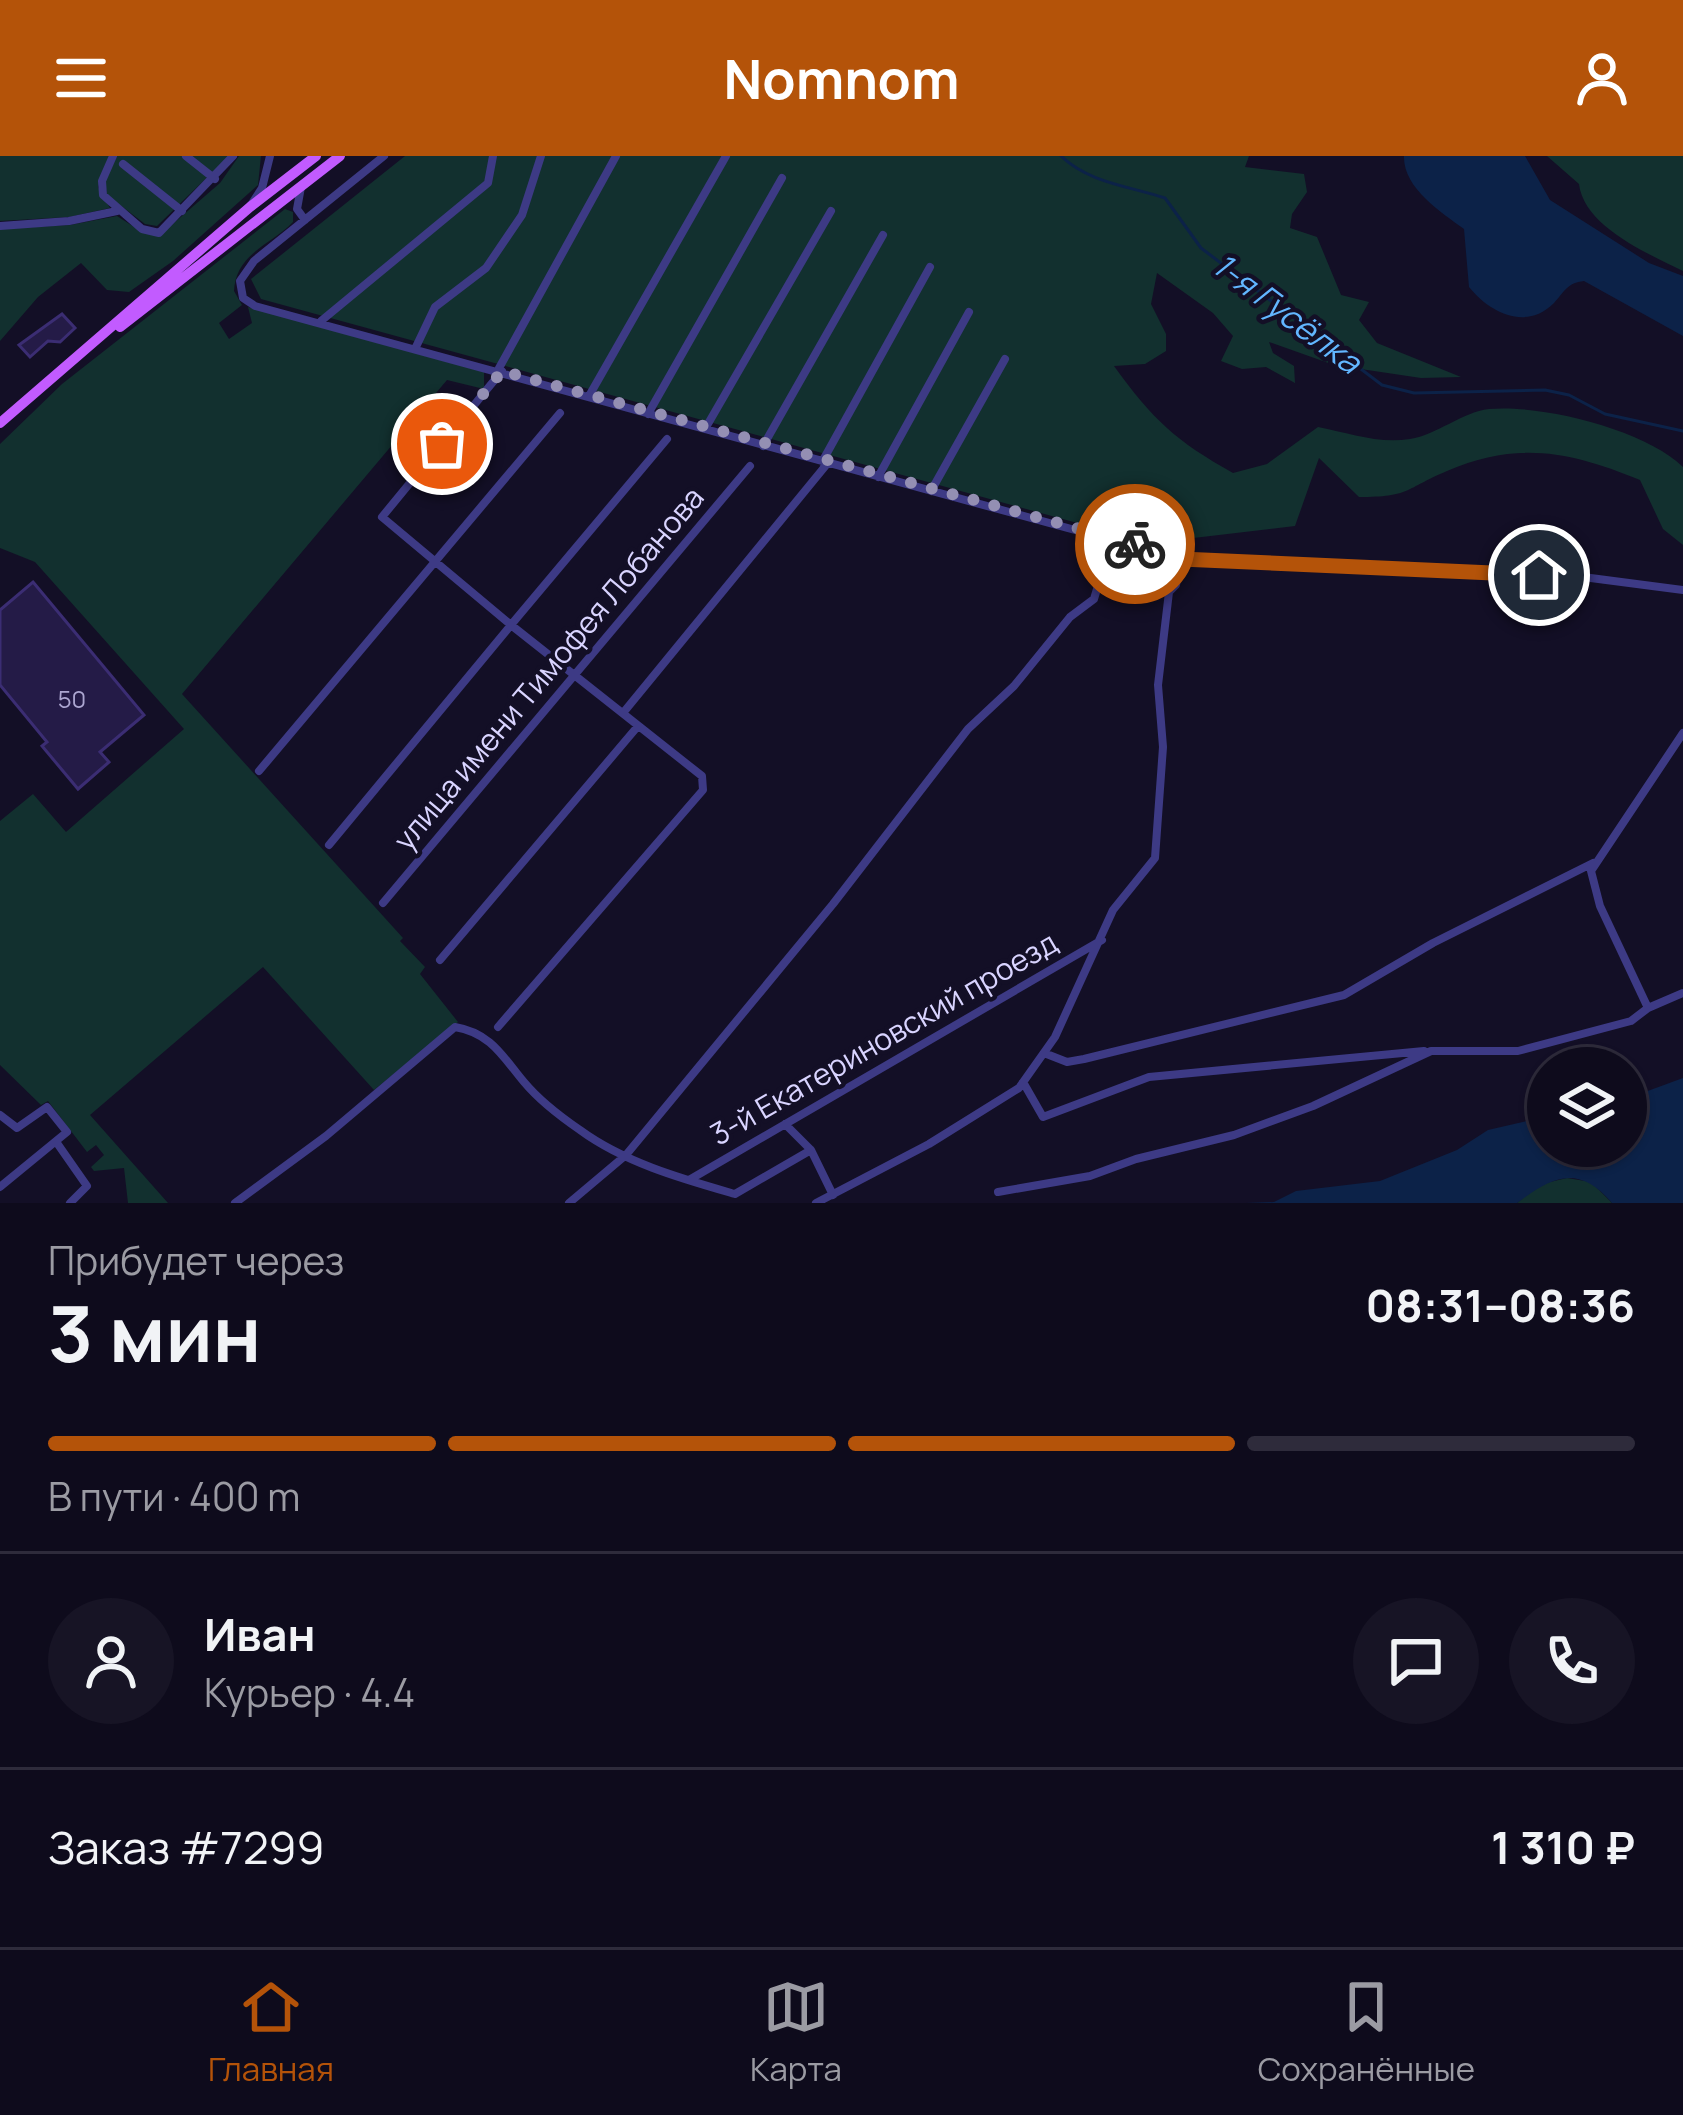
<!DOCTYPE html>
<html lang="ru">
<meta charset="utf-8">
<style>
body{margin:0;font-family:Manrope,sans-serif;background:#171425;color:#f1f3f6;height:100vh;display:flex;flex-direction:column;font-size:45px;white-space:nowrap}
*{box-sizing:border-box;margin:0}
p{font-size:39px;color:#9b9ba3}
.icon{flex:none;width:66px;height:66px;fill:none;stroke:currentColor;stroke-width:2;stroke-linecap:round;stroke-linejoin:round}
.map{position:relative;height:1047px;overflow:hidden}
.panel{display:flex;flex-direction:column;background:#0e0b1c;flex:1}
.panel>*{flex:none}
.tools{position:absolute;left:1527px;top:891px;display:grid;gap:24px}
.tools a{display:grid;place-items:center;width:120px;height:120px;border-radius:50%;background:#0e0b1c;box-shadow:0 3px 9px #0004,0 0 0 3px #2e2b3b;font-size:60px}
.pin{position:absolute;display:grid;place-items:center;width:102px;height:102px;color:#fff;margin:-51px;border:6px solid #fff;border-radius:50%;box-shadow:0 3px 12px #0007}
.courier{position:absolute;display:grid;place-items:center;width:120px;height:120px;margin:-60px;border:9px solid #b45309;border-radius:50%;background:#fff;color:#222;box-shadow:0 3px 15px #0007}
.overview em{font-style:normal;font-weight:700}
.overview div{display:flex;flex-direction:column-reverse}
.overview{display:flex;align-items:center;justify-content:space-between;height:204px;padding:0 48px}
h1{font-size:78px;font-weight:700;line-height:90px}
.bar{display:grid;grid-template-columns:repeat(4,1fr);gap:18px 12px;align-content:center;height:144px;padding:0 48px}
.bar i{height:15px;border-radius:9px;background:#2e2b3b}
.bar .active{background:#b45309}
.bar p{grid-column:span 4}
.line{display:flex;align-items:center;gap:30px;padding:0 48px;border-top:3px solid #2e2b3b}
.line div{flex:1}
.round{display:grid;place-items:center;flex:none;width:126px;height:126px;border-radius:63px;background:#171425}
header{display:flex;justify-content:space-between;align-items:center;height:156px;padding:0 48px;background:#b45309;color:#fff;font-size:54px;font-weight:700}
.menu{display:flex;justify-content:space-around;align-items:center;height:168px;border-top:3px solid #2e2b3b;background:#0e0b1c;font-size:33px;color:#9b9ba3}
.menu a{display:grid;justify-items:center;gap:6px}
.menu .active{color:#b45309}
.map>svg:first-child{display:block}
.green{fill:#12302f}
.water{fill:#0c2248}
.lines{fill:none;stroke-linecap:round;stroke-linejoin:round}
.stream{stroke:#0c2248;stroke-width:3}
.building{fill:#241b47;stroke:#3b2d73;stroke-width:3}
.minor{stroke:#3d3a85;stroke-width:8}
.major{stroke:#c25bff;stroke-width:10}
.done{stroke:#948fb3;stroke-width:12;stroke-dasharray:0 21.6}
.route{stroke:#b45309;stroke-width:15}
.labels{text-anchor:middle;stroke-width:9;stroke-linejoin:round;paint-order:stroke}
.number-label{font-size:24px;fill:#aca6d1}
.street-label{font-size:30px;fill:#d9d4ff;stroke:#130f26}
.water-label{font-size:33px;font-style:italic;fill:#62b6ff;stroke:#130f26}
</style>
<header><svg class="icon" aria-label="menu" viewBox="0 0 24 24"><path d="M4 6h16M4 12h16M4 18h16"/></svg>Nomnom<svg class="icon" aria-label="person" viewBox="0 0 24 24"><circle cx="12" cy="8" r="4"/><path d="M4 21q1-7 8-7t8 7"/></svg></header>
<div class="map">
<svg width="1683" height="1047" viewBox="0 0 1683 1047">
<rect width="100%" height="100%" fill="#130f26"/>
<path class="green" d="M 0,0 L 109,0 L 98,31 L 110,52 L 69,61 L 0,65 Z
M 117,0 L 229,0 L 157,70 L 145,68 L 107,39 L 105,25 Z
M 239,0 L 261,0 L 258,29 L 173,105 L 129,136 L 107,134 L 81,107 L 38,141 L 0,185 L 0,73 L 70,69 L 117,60 L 142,76 L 160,79 L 220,27 Z
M 405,0 L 1249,0 L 1245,11 L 1304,18 L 1307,36 L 1292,58 L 1290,72 L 1317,81 L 1341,139 L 1369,146 L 1359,164 L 1377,187 L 1461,221 L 1421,222 L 1334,209 L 1269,186 L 1273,197 L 1294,210 L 1295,227 L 1266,211 L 1242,213 L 1221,205 L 1233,180 L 1213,157 L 1157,117 L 1151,148 L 1166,178 L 1166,195 L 1145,208 L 1114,210 C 1153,264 1176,285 1233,317 L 1267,308 L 1318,271 C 1349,277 1378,288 1410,283 C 1437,279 1462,256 1489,253 C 1542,248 1646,274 1683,311 L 1683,389 L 1663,373 L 1640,324 C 1572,296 1518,284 1447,315 C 1404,333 1411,341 1359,341 L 1319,302 L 1295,370 L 1185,383 L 1183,396 L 261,143 L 251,123 Z
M 1547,0 L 1683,0 L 1683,115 C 1649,98 1584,71 1579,28 Z
M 285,53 L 293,56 L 293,66 C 271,89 236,97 234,135 L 242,149 L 219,167 L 229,183 L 252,167 L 248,151 L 484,216 L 484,233 L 447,224 L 182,538 L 403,782 L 400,785 L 425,811 L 420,818 L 458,866 L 374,934 L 263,811 L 90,959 L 168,1047 L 128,1047 L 124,1012 L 94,1015 L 91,1011 L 104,999 L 96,989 L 87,996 L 48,945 L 41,949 L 0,909 L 0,665 L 33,638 L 66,676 L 184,573 L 35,406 L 0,392 L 0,288 L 62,228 Z
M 1567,1022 L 1591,1026 L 1612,1047 L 1517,1047 L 1537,1029 Z"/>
<path class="water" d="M 1404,0 L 1525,0 L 1550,44 L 1649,107 L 1683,120 L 1683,180 L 1584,125 C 1567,127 1565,135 1554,147 C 1526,175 1490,157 1469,131 L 1464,73 C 1441,56 1403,32 1404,0 Z
M 1683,922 L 1683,1047 L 1612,1047 C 1578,1007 1552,1021 1517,1047 L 1246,1047 L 1274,1046 L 1296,1035 L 1380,1025 L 1457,994 L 1488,974 L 1548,960 L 1548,990 L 1626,990 L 1626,943 Z"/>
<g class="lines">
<path class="stream" d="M 1061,0 C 1089,27 1129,30 1165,42 L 1201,92 L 1382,229 L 1414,237 L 1545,234 L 1569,239 L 1605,258 L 1683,275"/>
</g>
<path class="building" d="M 62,158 L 75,172 L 60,186 L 48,185 L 30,201 L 19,189 Z
M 33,426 L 144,559 L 100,596 L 109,606 L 78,633 L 42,590 L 47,586 L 0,529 L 0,454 Z"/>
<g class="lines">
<path class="minor" d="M 113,0 L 102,25 L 103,39 L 142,73 L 159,77 L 233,0
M 186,0 L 215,23
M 384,0 L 254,105 L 240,125 L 243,142 L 255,150 L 1181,403 L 1583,421 L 1683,434
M 123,8 L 182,55
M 301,31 L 297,53 L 305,64
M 251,49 L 262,32 L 270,0
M 0,70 L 69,65 L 117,55
M 321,165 L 488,27 L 493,0
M 415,193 L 435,151 L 486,112 L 522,59 L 541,0
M 498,214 L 616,0
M 502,215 L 382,361 L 511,469 L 667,283
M 589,240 L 726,0
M 648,258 L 782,22
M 705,273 L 831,55
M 763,290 L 883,79
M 822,306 L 930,111
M 878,321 L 969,156
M 931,335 L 1005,203
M 623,557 L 827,308
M 259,615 L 560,257
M 329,689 L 511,469 L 702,620 L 703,634 L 498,871
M 383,747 L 750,310
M 440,804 L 638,570
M 1648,852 L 1600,750 L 1591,715 L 1683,577
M 1044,897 L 1067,906 L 1084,903 L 1344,839 L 1433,787 L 1593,707
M 1023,926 L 1043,961 L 1149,921 L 1424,895
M 0,959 L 17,972 L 47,951 L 67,976 L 0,1031
M 785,968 L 811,994 L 833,1039
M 57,987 L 87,1030 L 70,1047
M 689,1024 L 1102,784
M 998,1036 L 1090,1020 L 1136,1003 L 1234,979 L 1313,950 L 1431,895 L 1518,895 L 1631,865 L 1648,852 L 1683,837
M 235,1047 L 326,980 L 455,871 C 491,877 503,901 524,926 C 539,944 561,961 580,974 C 625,1007 683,1023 735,1038 L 811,994
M 569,1047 L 626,999 L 833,748 L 968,573 L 1014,530 L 1070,461 L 1094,443 L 1106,403 L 1104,380
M 816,1047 L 929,988 L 1019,932 L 1055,881 L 1113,754 L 1155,702 L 1163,591 L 1158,529 L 1169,436 L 1176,429 L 1181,403"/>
<path class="major" d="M 120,171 L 340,0
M 0,267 L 250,51 L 316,0"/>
</g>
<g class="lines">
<path class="done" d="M 442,288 L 502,215 L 1135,388"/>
<path class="route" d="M 1135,388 L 1181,403 L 1539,419"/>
</g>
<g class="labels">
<g class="number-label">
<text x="72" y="552">50</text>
</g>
<g class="street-label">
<text transform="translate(549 513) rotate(-50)" y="10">улица имени Тимофея Лобанова</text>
<text transform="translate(884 883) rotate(-30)" y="10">3-й Екатериновский проезд</text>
</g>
<g class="water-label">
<text transform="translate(1287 157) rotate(37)" y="12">1-я Гусёлка</text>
</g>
</g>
</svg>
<div class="tools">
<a><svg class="icon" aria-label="layers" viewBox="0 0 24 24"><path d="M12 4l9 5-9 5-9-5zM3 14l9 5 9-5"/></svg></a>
</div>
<div class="pin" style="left:442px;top:288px;background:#ea580c"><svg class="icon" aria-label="bag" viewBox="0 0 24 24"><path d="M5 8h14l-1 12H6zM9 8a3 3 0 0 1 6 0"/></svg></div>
<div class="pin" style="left:1539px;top:419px;background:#1f2937"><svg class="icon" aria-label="home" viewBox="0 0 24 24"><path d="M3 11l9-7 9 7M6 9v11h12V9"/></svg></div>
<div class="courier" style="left:1135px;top:388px"><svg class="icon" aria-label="bike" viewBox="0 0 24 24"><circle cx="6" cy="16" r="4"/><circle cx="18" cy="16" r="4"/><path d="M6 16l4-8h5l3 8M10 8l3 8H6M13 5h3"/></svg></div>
</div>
<section class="panel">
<div class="overview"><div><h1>3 мин</h1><p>Прибудет через</p></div><em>08:31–08:36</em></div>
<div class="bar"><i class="active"></i><i class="active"></i><i class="active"></i><i></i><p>В пути · 400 m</p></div>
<div class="line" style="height:216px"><a class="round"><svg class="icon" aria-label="person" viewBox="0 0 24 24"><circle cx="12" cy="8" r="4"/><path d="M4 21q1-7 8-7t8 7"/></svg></a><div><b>Иван</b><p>Курьер · 4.4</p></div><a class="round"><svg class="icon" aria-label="chat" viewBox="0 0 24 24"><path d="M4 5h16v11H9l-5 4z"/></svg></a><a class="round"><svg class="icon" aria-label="phone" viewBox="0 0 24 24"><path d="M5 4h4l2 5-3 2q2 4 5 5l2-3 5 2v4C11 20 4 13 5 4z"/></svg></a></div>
<div class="line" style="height:156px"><div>Заказ #7299</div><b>1 310 ₽</b></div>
</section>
<nav class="menu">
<a class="active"><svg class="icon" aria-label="home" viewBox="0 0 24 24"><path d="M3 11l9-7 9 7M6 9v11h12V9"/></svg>Главная</a>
<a><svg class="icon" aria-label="map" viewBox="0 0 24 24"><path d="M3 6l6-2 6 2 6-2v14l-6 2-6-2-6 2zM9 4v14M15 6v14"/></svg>Карта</a>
<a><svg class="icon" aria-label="saved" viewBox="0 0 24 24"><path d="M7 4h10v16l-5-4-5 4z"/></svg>Сохранённые</a>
</nav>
